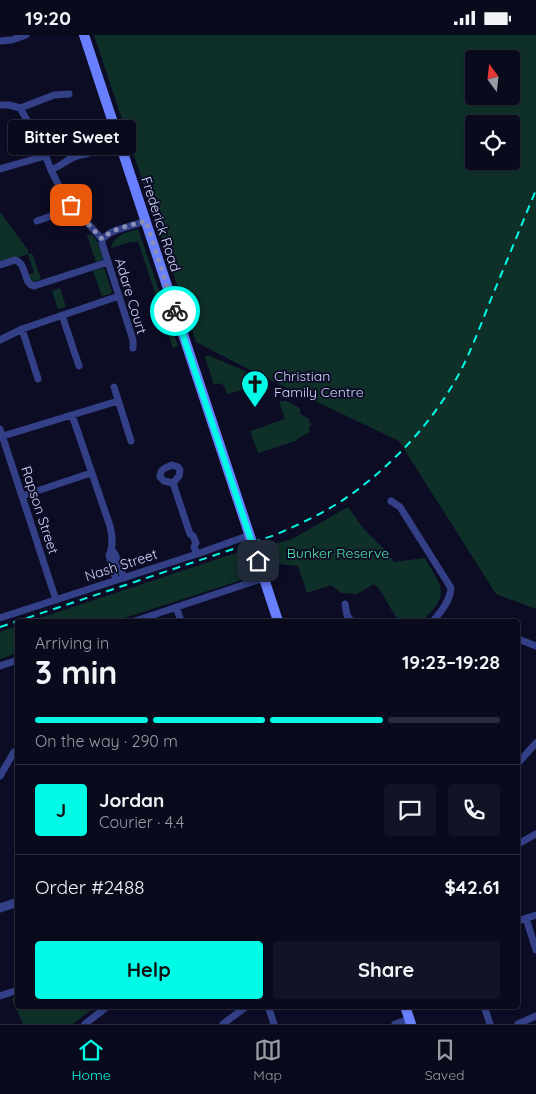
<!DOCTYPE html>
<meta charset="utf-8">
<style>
body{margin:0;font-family:Quicksand,sans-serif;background:#121325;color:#f1f3f6;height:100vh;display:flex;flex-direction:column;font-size:19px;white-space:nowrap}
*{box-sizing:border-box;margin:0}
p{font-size:16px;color:#999aa3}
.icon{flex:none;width:28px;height:28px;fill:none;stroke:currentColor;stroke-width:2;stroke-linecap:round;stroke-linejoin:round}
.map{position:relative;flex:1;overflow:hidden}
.side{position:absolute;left:15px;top:584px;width:505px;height:390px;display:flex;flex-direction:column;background:#090a1c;border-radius:5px;box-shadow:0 1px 4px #0004,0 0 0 1px #292b3b}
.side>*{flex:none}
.needle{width:32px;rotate:345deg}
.controls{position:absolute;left:465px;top:15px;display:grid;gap:10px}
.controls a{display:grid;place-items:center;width:55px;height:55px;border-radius:5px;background:#090a1c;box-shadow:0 1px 4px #0004,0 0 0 1px #292b3b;font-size:25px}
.pin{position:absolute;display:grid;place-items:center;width:42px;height:42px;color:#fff;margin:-21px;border-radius:10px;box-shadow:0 2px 8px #0006}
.courier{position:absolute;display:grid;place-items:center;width:50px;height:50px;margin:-25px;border:4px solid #00fce6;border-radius:50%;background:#fff;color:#222;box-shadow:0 1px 6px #0007}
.bubble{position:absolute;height:35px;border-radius:5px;background:#090a1c;box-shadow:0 1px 4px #0004,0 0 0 1px #292b3b;font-size:16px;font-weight:700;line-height:35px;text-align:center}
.head em{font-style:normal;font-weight:700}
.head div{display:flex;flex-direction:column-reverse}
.head{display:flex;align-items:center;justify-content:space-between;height:85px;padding:0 20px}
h1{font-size:32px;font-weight:700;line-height:38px}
.bar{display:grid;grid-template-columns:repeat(4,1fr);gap:8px 5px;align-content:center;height:60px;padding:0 20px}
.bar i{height:6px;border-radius:4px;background:#292b3b}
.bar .on{background:#00fce6}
.bar p{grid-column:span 4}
.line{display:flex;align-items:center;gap:12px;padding:0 20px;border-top:1px solid #292b3b}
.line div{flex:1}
.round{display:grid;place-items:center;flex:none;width:52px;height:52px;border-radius:5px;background:#121325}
.action{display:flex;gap:10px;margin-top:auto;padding:10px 20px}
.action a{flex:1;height:58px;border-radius:5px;background:#00fce6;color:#111;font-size:20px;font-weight:700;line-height:58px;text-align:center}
.action a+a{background:#121325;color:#f1f3f6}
.status{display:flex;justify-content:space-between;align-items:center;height:35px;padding:0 25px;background:#090a1c;direction:ltr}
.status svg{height:14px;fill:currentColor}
.tab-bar{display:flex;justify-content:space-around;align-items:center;height:70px;border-top:1px solid #292b3b;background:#090a1c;font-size:14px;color:#999aa3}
.tab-bar a{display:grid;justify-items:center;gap:2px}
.tab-bar .on{color:#00fce6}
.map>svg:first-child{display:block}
.green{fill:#0f3029;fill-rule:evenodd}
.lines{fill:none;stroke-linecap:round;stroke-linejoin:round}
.minor{stroke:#334088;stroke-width:7}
.tertiary{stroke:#334088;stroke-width:9}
.secondary{stroke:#6880ff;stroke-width:10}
.rail{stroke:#00fce6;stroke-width:2;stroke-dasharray:8 6;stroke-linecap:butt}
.done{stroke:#8c8eb3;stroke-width:5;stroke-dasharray:0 9}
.route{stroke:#00fce6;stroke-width:6}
.labels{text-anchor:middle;stroke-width:4;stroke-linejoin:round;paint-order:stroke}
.street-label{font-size:14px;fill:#d1d4ff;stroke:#0c0d25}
.poi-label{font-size:14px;fill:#d1d4ff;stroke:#0c0d25;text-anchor:start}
.park-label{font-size:14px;fill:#52e9a8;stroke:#0c0d25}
</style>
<div class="status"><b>19:20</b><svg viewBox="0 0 49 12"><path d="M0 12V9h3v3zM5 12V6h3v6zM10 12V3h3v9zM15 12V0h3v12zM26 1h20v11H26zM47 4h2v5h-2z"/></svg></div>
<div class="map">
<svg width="536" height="989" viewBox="0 0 536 989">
<rect width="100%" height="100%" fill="#0c0d25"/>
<path class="green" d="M 94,0 L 536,0 L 536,574 L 496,559 L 399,406 L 254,337 L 196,307 ZM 474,24 L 511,24 L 511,61 L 474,61 ZM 474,89 L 511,89 L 511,126 L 474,126 Z
M 0,177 L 28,215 L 28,219 L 32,218 L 41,244 L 33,247 L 30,246 L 28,240 L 34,238 L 28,219 L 0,228 Z
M 138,194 L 178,311 L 173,313 L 138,206 L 131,208 L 130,207 L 111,213 C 115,199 126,198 138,194 Z
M 91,199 L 97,206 L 103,223 L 102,225 L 96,227 L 87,200 Z
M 104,233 L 112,257 L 110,259 L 102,261 L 93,236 Z
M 60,253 L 66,272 L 58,274 L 52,256 Z
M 207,321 L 210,321 L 252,339 L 245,354 L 227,359 C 225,351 223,346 214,350 L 206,325 L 205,322 Z
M 279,366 L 286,366 L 300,373 L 300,379 L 308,383 L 311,389 L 309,393 L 310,397 L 297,404 L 296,406 L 258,418 L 250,396 L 285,384 Z
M 348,472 L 363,493 L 387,517 L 394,527 L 425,523 C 442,553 451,559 422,586 L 400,586 C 389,575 386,559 374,549 L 357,559 L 341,558 L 331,550 L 307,558 L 298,531 L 278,529 L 272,530 L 266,511 L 292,504 Z
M 242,516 L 244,516 L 251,539 L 248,543 L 115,586 L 31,586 Z
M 17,591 L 17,618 L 0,624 L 0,597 Z
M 17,962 L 18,971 L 96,971 L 73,989 L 23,989 L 12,964 Z"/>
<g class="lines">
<path class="minor" d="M 0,6 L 12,5 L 26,0
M 0,70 L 9,70 L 20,73 L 23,72 L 54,60 L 69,59
M 20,73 L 41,109 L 51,135 L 64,161 L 73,172 L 102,204
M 0,134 L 45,121
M 51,135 C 65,129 71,120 87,119
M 37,186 L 57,179 L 71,171
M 0,230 L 15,225 C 28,229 22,248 34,251 L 108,227
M 62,280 L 79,331
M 22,294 L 38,344
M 0,305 L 22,294 L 119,261
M 133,313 L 133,305 L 102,208 L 102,204 L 110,198 L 117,195 L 146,186
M 114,352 L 131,406
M 72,380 L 110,491 C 112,500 114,511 109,520 L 116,545
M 0,394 L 56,565
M 3,401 L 118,366
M 172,430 L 178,432 L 180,435 L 179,441 L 173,448 L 164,446 L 160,442 C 160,434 165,433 172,430 Z
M 173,448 L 190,499 L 193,501 L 196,508 L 194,512 L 197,519
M 22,461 L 91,438
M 391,466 L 400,472 L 451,553 C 450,566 441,577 433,586
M 112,515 L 115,519 L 124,543
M 345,569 L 347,580 L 351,586
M 176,572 L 181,586
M 0,583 L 197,519 L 250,500
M 135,586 L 264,543
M 518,604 L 536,611
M 0,631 L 18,625
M 518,728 L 536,708
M 0,741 L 14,717 L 18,715
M 518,809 L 536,799
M 526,883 L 536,915
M 518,886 L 536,880
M 0,961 L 18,955
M 268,971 L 274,989
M 484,971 L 490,989
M 85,989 L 108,971
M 223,989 L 247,971
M 395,989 L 410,984
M 518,989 L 536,981"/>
<path class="tertiary" d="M 0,873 L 18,867"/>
<path class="secondary" d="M 84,0 L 278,586
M 405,971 L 411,989"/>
<path class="rail" d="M 0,592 L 275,500 C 305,487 336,472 361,452 C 401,421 436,382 460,337 C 472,314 481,289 491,264 C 506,228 521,191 536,155"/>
</g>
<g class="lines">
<path class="done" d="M 71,170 L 102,204 C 113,193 131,190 146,186 L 175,276"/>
<path class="route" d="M 175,276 L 258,526"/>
</g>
<defs>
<g id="church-pin" transform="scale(1.4375)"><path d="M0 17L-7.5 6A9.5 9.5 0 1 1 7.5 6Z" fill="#00fce6" stroke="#0c0d25"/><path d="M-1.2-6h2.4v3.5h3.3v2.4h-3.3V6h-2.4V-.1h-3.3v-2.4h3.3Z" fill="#111"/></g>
</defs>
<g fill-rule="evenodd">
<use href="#church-pin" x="255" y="349"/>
</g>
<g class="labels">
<g class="street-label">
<text transform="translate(161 189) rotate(72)" y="5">Frederick Road</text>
<text transform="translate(131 261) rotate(73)" y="5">Adare Court</text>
<text transform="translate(40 475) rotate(72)" y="5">Rapson Street</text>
<text transform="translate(121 530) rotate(-18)" y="5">Nash Street</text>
</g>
<g class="poi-label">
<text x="274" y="346">Christian<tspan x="274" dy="16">Family Centre</tspan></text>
</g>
<g class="park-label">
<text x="338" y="523">Bunker Reserve</text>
</g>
</g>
</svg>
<div class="controls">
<a><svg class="needle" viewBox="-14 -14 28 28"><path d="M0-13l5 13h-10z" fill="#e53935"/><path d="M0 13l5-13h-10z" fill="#999aa3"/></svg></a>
<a><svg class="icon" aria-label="locate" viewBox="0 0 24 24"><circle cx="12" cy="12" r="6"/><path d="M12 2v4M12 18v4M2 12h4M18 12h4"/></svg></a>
</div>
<div class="pin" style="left:71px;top:170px;background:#ea580c"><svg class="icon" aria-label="bag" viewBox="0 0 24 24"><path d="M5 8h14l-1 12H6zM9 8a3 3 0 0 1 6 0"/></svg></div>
<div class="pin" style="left:258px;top:526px;background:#1f2937"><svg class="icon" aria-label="home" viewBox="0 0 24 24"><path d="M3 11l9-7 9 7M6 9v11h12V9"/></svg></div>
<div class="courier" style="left:175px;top:276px"><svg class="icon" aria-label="bike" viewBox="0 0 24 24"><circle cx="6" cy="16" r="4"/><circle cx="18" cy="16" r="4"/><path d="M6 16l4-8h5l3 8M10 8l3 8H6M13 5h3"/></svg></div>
<div class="bubble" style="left:8px;top:85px;width:128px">Bitter Sweet</div>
<section class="side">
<div class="head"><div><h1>3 min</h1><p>Arriving in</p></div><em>19:23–19:28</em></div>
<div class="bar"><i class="on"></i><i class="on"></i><i class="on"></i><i></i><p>On the way · 290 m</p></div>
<div class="line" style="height:90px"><b class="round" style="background:#00fce6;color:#111">J</b><div><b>Jordan</b><p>Courier · 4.4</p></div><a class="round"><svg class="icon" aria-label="chat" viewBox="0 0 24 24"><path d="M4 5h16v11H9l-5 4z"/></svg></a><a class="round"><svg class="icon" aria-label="phone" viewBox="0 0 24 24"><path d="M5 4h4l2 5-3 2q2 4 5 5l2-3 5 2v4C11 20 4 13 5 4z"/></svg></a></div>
<div class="line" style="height:65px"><div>Order #2488</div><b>$42.61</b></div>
<div class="action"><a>Help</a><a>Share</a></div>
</section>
</div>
<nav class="tab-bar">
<a class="on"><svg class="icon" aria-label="home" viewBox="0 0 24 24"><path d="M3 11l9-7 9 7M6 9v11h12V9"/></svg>Home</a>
<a><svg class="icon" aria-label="map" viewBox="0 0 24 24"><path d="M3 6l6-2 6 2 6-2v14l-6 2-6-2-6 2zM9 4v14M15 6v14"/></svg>Map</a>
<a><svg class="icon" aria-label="saved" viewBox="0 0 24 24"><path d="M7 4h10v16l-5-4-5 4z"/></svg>Saved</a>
</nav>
